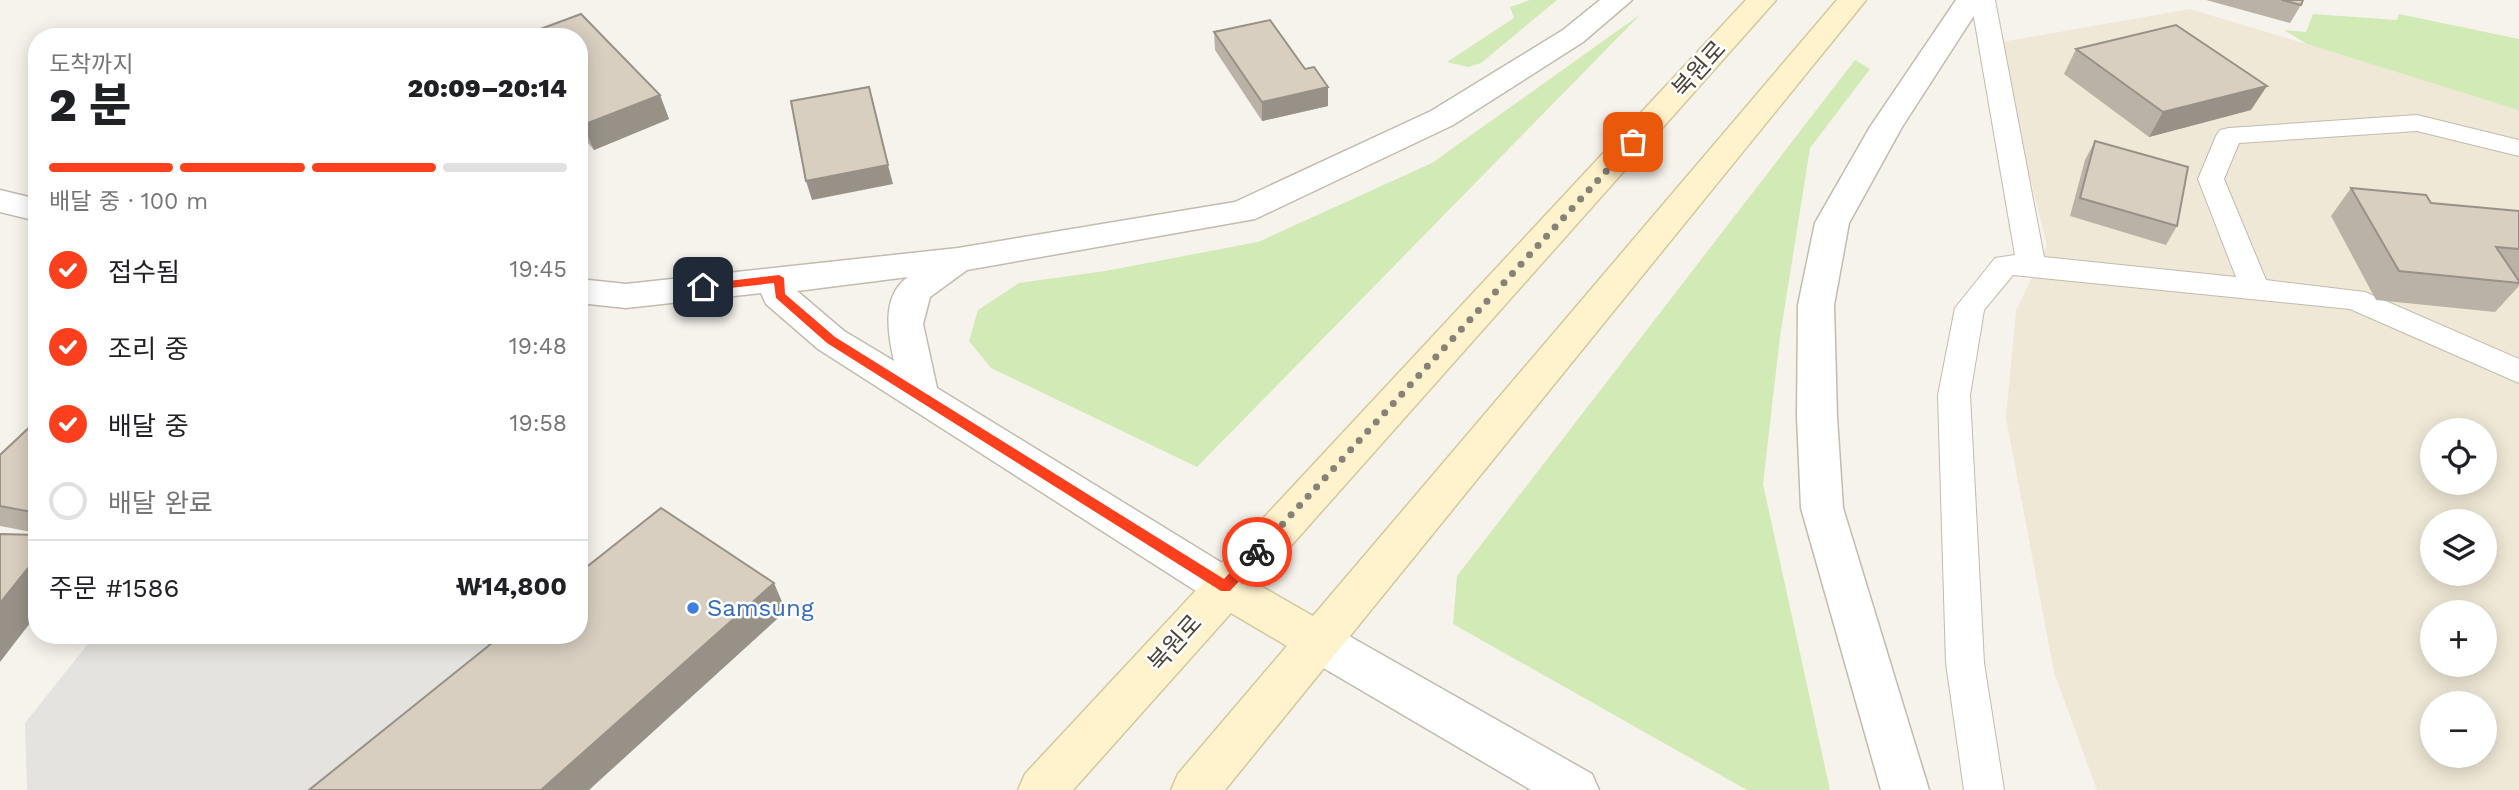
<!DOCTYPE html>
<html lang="ko">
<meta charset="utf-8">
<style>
body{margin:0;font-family:"Work Sans","Noto Sans KR",sans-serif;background:#f6f6f6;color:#202124;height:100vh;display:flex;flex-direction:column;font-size:26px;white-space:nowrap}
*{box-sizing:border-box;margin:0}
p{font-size:23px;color:#757577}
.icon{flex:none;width:38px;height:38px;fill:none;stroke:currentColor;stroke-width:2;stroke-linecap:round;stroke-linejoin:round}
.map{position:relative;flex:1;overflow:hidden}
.side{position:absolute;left:28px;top:28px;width:560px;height:616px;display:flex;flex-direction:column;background:#fff;border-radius:28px;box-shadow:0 4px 18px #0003}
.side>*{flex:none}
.controls{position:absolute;left:2420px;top:418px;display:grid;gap:14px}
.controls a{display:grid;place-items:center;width:77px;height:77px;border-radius:50%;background:#fff;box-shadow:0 4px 18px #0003;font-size:35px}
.pin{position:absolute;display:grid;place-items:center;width:60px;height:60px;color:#fff;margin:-30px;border-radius:14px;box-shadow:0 4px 10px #0006}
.courier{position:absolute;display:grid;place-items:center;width:70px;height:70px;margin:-35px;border:5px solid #fc3f1d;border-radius:50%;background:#fff;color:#222;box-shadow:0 2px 9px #0007}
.summary em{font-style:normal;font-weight:800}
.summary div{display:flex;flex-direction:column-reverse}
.summary{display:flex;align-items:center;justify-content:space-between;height:119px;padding:0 21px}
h1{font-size:46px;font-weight:800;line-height:52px}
.bar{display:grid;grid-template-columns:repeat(4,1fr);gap:10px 7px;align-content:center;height:84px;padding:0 21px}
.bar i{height:9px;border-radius:5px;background:#e0e0e0}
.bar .selected{background:#fc3f1d}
.bar p{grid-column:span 4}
.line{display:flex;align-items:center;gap:18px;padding:0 21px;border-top:2px solid #e0e0e0}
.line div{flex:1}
ol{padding:0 21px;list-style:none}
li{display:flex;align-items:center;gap:21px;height:77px}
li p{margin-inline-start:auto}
li .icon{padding:7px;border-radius:50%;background:#fc3f1d;color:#fff;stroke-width:4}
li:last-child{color:#757577}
li i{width:38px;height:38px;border:4px solid #e0e0e0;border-radius:50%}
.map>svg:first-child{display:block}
.education{fill:#efe8d6;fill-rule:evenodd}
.green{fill:#d2eab5}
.parking{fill:#e5e3e0}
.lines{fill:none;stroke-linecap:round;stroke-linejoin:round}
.lane-casing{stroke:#c2bbae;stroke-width:2}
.street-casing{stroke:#c2bbae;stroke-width:3}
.secondary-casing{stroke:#d6c79b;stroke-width:3}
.lane{fill:#fff;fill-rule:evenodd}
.street{fill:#fff;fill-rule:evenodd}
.secondary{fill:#fff3cd;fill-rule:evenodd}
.wall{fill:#bab2a6}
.shaded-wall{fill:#979187}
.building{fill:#d8cfc1;stroke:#979187;stroke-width:2}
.route{fill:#fc3f1d}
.done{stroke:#878178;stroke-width:7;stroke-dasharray:0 12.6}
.shop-dot{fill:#3f7fe0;stroke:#fff;stroke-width:2.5}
.labels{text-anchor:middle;stroke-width:5;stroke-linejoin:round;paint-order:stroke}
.street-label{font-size:24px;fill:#4b4439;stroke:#fff}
.shop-label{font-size:24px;fill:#366cbe;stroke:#fff;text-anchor:start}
</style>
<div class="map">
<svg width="2519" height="790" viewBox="0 0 2519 790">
<rect width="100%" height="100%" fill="#f6f3ec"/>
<path class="education" d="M 2190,9 L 2519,108 L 2519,790 L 2097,790 L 2054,672 L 2006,418 L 2016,311 L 2047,245 L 1996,43 ZM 2432,430 L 2485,430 L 2485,483 L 2432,483 ZM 2432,522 L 2485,522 L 2485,574 L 2432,574 ZM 2432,612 L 2485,612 L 2485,665 L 2432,665 ZM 2432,704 L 2485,704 L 2485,756 L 2432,756 Z"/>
<path class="green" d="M 1530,0 L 1557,0 L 1481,63 L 1468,67 L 1447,62 L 1514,18 L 1510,7 Z
M 1641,14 L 1197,467 L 991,368 L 969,341 L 978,310 L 1019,283 L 1105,271 L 1258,242 L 1432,163 Z
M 2313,14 L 2397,20 L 2399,14 L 2519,39 L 2519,110 L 2307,44 L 2284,30 L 2306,32 Z
M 1855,60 L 1870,69 L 1810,148 L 1780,337 L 1763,484 L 1830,790 L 1747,790 L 1453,624 L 1457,576 Z"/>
<path class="parking" d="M 95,635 L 510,635 L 346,790 L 27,790 L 25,723 Z"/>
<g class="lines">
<g class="lane-casing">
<path id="lane" d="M 1971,0 L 1995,0 L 2044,257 L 2236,277 L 2198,179 L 2216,136 L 2220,130 L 2229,128 L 2417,115 L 2519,140 L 2519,156 L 2417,131 L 2239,143 L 2224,179 L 2266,280 L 2365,292 L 2519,359 L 2519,383 L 2350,309 L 2013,275 L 1984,310 L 1970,395 L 1984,663 L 2004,790 L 1964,790 L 1946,663 L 1938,395 L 1955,308 L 1995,258 L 2015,255 Z"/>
</g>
<g class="street-casing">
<path id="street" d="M 1600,0 L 1632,0 L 1583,42 L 1453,125 L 1255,219 L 967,270 L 930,297 L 923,324 L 937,388 L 1240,574 L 1247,587 L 1240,600 L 1225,605 L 1210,600 L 818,349 L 766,304 L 761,293 L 626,308 L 579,303 L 579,279 L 626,284 L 958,248 L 1235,202 L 1431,111 L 1563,30 ZM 908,277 C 881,296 888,334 894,361 L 844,331 L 797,291 Z
M 1956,0 L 1984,0 L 1902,127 L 1849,223 L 1834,305 L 1837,417 L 1843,508 L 1929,790 L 1881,790 L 1801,508 L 1797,417 L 1798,305 L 1815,223 L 1870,127 Z
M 0,190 L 37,199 L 37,221 L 0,212 Z
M 1319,623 L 1335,628 L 1592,774 L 1599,790 L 1531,790 L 1303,656 L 1297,642 L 1303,628 Z"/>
</g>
<g class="secondary-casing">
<path id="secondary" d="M 1746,0 L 1776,0 L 1257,584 L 1313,616 L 1837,0 L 1866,0 L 1225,790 L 1171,790 L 1178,774 L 1287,646 L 1231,613 L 1073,790 L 1018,790 L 1025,774 Z"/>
</g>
<use href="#lane" class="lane"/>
<use href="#street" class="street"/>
<use href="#secondary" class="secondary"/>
</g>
<path class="wall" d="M 2206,0 L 2303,0 L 2301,5 L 2290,23 Z
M 1214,32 L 1305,69 L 1328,87 L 1328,106 L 1262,121 L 1215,50 Z
M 579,37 L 660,95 L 669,119 L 594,150 L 579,133 Z
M 2076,49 L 2251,110 L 2149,137 L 2064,74 Z
M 2095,141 L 2177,226 L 2166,245 L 2070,216 L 2085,160 Z
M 2351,188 L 2431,203 L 2519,211 L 2519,286 L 2495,312 L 2376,300 L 2331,216 Z
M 37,420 L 37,533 L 0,526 L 0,455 Z"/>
<path class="shaded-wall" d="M 2267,86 L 2251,110 L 2149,137 L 2163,112 Z
M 1328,87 L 1328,106 L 1262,121 L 1262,102 Z
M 660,95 L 669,119 L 594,150 L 583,125 Z
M 888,165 L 893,184 L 812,200 L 806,181 Z
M 37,557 L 37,614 L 0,662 L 0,603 Z
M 774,583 L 786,611 L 589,790 L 541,790 Z"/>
<path class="building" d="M 2282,0 L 2303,0 L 2301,5 Z
M 581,14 L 660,95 L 583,125 L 579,121 L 579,37 L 519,37 Z
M 1270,20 L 1305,69 L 1314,67 L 1328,87 L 1262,102 L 1214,32 Z
M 2176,25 L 2267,86 L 2163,112 L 2076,49 Z
M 869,87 L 888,165 L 806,181 L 791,101 Z
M 2095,141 L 2188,167 L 2177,226 L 2080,198 Z
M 2351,188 L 2426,195 L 2431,203 L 2519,211 L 2519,249 L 2496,247 L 2519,281 L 2519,283 L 2399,271 Z
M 37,420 L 37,513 L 0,506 L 0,455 Z
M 661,508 L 774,583 L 541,790 L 309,790 L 502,635 L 579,635 L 579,573 Z
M 0,534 L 37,535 L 37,557 L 0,603 Z"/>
<path class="route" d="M 779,275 L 784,278 L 785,294 L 835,337 L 1224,579 L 1253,548 L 1262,548 L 1262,556 L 1230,591 L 1221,591 L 827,343 L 776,298 L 774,283 L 703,291 L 697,287 L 703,284 Z"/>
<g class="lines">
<path class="done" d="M 1257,552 L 1633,142"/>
</g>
<circle class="shop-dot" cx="693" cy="608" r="7"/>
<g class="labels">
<g class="street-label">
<text transform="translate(1699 69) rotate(-48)" y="8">북원로</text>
<text transform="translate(1175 643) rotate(-48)" y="8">북원로</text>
</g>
<g class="shop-label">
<text x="707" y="616">Samsung</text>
</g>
</g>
</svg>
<div class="controls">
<a><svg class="icon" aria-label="locate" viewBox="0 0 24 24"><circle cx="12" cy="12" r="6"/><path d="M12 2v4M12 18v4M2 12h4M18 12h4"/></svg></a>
<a><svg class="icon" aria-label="layers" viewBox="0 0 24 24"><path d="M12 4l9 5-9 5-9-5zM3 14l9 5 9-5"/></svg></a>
<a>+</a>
<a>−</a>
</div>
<div class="pin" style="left:1633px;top:142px;background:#ea580c"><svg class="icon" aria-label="bag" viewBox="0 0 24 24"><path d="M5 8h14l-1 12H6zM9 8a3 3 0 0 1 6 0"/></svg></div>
<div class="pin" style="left:703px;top:287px;background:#1f2937"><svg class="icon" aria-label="home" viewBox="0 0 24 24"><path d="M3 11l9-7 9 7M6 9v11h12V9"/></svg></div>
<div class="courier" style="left:1257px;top:552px"><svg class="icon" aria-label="bike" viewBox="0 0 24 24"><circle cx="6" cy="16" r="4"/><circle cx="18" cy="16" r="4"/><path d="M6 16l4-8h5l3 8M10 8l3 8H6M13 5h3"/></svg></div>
<section class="side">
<div class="summary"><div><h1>2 분</h1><p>도착까지</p></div><em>20:09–20:14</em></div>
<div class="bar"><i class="selected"></i><i class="selected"></i><i class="selected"></i><i></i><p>배달 중 · 100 m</p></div>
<ol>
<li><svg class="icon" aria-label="check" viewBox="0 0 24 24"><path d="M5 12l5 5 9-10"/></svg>접수됨<p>19:45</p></li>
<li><svg class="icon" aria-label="check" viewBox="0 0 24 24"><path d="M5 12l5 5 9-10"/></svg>조리 중<p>19:48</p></li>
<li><svg class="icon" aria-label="check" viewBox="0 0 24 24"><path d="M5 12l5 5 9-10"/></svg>배달 중<p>19:58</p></li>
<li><i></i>배달 완료</li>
</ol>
<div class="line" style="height:91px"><div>주문 #1586</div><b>₩14,800</b></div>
</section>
</div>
